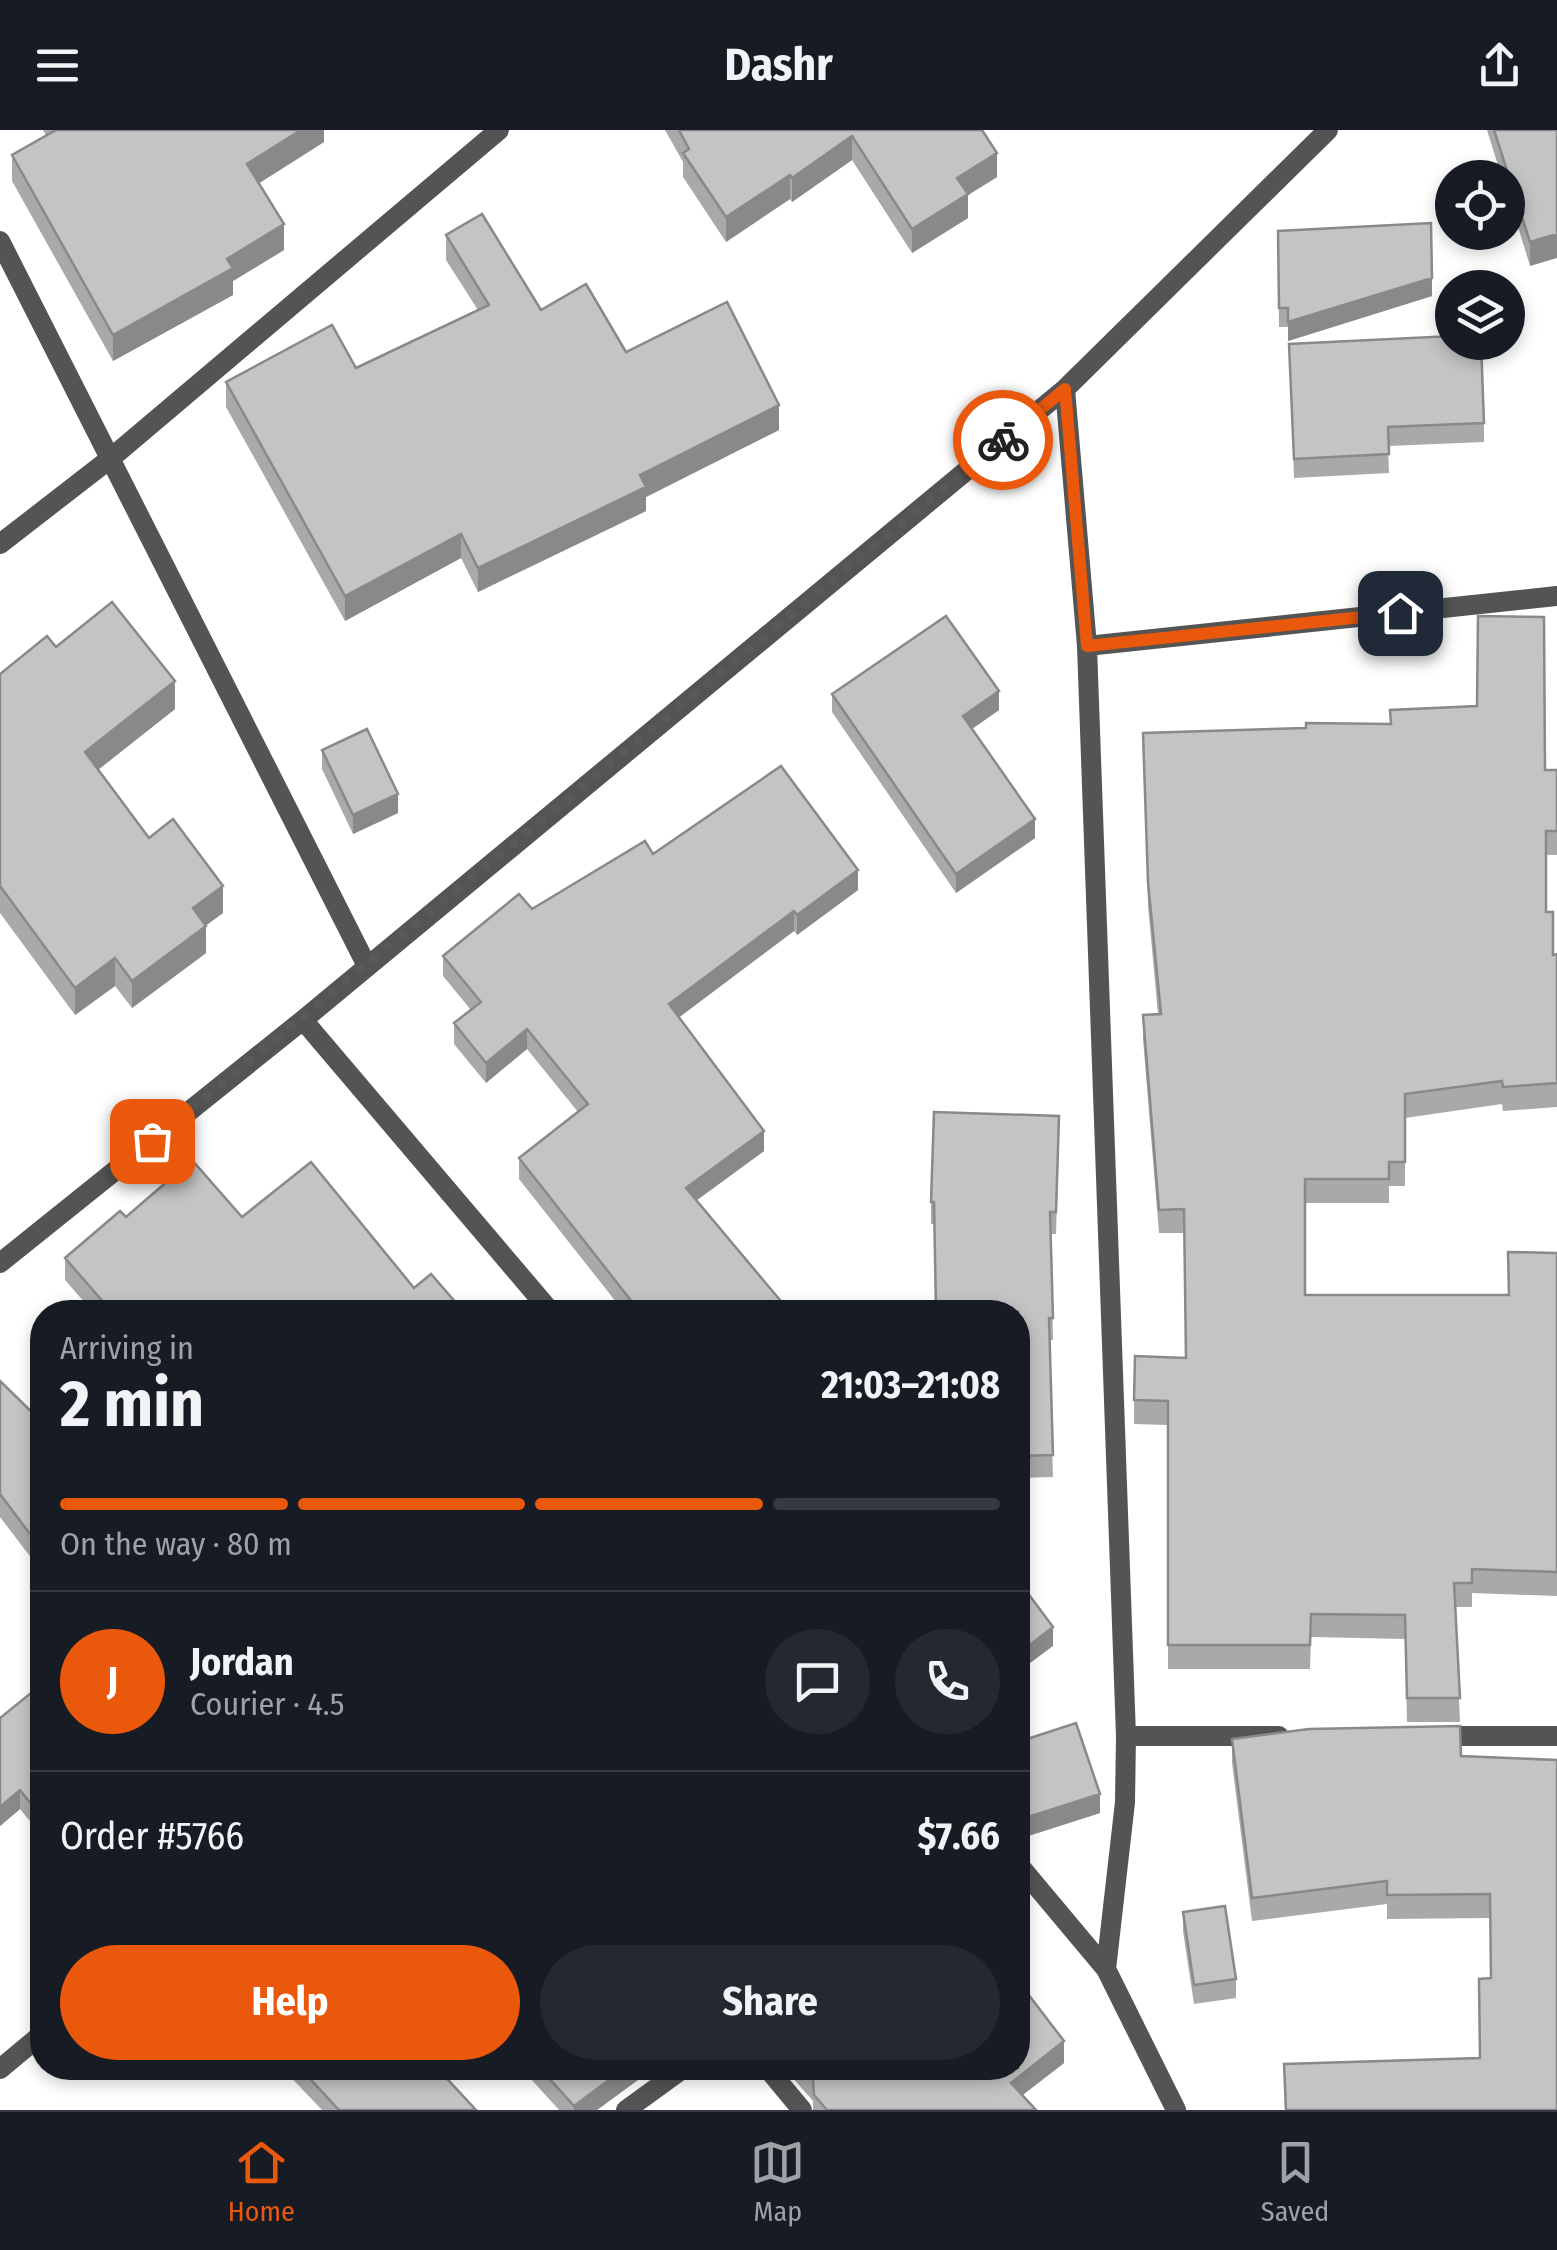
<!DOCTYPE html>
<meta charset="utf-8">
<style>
body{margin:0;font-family:"Fira Sans Condensed",sans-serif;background:#242831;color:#f1f3f6;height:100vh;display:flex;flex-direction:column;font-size:38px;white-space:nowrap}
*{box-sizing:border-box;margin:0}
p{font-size:32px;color:#9ea1a6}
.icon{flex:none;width:55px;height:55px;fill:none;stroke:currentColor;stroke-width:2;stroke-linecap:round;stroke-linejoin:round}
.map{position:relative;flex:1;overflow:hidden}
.details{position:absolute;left:30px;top:1170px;width:1000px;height:780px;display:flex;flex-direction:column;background:#171b24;border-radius:40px;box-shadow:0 5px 15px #0003}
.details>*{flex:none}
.buttons{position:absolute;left:1435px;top:30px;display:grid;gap:20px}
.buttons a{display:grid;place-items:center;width:90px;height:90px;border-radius:50%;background:#171b24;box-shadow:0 5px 15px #0003;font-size:50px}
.pin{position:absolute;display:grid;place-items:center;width:85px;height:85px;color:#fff;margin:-42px;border-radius:20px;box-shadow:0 5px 15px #0006}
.courier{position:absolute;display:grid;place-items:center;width:100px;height:100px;margin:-50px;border:8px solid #ea580c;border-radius:50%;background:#fff;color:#222;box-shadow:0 2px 12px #0007}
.headline em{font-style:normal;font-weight:700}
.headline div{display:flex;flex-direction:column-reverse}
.headline{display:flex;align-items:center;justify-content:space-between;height:170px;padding:0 30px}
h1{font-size:65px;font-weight:700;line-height:75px}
.bar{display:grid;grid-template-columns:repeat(4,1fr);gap:15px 10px;align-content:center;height:120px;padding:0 30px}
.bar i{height:12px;border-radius:8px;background:#363941}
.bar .current{background:#ea580c}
.bar p{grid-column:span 4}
.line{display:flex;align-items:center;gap:25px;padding:0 30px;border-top:2px solid #363941}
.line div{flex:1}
.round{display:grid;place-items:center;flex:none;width:105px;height:105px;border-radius:52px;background:#242831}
.cta{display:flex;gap:20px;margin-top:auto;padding:20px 30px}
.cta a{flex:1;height:115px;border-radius:60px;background:#ea580c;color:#fff;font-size:40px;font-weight:700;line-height:115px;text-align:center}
.cta a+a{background:#242831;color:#f1f3f6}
header{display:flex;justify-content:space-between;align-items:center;height:130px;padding:0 30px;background:#171b24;font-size:45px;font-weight:700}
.tab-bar{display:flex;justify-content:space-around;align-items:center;height:140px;border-top:2px solid #363941;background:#171b24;font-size:28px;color:#9ea1a6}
.tab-bar a{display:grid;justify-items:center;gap:5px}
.tab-bar .current{color:#ea580c}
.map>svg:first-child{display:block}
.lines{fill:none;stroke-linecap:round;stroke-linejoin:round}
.service{stroke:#545454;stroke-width:20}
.minor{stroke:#545454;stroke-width:20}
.wall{fill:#a9a9a9}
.shaded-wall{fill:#898989}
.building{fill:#c4c4c4;stroke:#898989;stroke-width:2.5}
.done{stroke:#595959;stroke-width:10;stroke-dasharray:0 18}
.route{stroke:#ea580c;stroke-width:12}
</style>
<header><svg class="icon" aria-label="menu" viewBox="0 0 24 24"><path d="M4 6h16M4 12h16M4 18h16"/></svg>Dashr<svg class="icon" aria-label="share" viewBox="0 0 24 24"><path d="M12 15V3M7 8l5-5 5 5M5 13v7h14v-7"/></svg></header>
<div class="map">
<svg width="1557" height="1980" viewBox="0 0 1557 1980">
<rect width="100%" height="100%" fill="#fff"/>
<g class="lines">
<path class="service" d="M 767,1938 L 802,1980
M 626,1980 L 684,1938"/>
<path class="minor" d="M 0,111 L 367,836
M 1065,259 L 1087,516 L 1126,1606 L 1125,1672 L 1106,1839 L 1176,1980
M 0,414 L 111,328 L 499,0
M 1087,516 L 1557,466
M 303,890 L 551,1182
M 0,1133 L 303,890 L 1065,259 L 1328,0
M 1126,1606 L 1279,1606
M 1433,1606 L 1557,1606
M 1018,1734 L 1106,1839
M 0,1939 L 42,1904"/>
</g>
<path class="wall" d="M 43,0 L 324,0 L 324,12 L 259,53 L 284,120 L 233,151 L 233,165 L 113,231 L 12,51 L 12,25 L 46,5 Z
M 665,0 L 982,0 L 997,47 L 968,65 L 968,88 L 912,123 L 852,30 L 792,72 L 790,69 L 726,112 L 683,47 L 683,32 Z
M 1487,0 L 1557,0 L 1530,136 L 1508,64 L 1508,48 L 1502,48 Z
M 1278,101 L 1432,166 L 1288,211 L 1288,197 L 1279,197 Z
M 446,105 L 541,180 L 779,300 L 646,367 L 646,381 L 478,462 L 461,428 L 345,491 L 226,277 L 226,252 L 356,238 L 478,180 L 446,130 Z
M 1289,214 L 1484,293 L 1484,312 L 1388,316 L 1389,343 L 1294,348 Z
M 56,517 L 175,579 L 98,640 L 149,708 L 223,783 L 206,795 L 206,823 L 132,878 L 115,856 L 75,885 L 0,783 L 0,544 Z
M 832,564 L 999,580 L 972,599 L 1035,708 L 956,763 L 832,582 Z
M 1143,603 L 1557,640 L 1557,725 L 1546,725 L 1546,782 L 1553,825 L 1557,824 L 1557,977 L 1503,981 L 1502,974 L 1405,988 L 1405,1056 L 1389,1056 L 1389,1073 L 1305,1073 L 1305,1165 L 1509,1165 L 1557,1123 L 1557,1466 L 1472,1463 L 1472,1477 L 1455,1477 L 1460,1592 L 1407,1592 L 1405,1509 L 1311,1507 L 1310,1539 L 1168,1539 L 1168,1295 L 1134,1294 L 1134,1270 L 1186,1228 L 1184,1103 L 1159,1103 L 1143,909 L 1143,885 L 1158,884 L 1148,776 Z
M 322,620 L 398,683 L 353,704 L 322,639 Z
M 653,724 L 858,760 L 797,805 L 794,801 L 679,887 L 764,1021 L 697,1070 L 790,1182 L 624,1182 L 519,1049 L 519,1028 L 578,982 L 527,919 L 486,953 L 454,914 L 454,893 L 471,880 L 443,846 L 443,826 L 532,779 Z
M 1059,1008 L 1056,1104 L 1051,1104 L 1053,1210 L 1049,1210 L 1053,1347 L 1018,1348 L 1018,1182 L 934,1094 L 931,1094 L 931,1072 Z
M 126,1087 L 242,1087 L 414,1158 L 464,1182 L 93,1182 L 65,1150 L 65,1128 Z
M 0,1251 L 42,1292 L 42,1442 L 0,1387 Z
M 42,1554 L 42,1706 L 20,1679 L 0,1696 Z
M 1232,1609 L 1461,1626 L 1557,1980 L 1285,1980 L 1284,1934 L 1480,1928 L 1491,1848 L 1490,1788 L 1387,1789 L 1387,1774 L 1252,1791 L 1232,1633 Z
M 1018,1612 L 1100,1683 L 1025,1707 L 1018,1697 Z
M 1183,1782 L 1236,1849 L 1236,1868 L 1194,1874 L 1183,1801 Z
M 1064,1933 L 1022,1965 L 1036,1980 L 813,1980 L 813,1971 L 784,1938 L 1018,1938 Z
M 282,1938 L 437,1938 L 476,1980 L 322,1980 Z
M 521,1938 L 646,1938 L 646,1944 L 597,1980 L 559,1980 Z"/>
<path class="shaded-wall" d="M 301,0 L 324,0 L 324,12 L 247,61 L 247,34 Z
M 852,6 L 852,30 L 792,72 L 792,48 Z
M 997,23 L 997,47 L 968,65 L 968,88 L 912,123 L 912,99 L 957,48 Z
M 790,45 L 790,69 L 726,112 L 726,87 Z
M 284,94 L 284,120 L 233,151 L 233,165 L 113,231 L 113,205 L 227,129 Z
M 1557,104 L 1557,128 L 1530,136 L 1530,112 Z
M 1432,148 L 1432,166 L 1288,211 L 1288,192 Z
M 779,275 L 779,300 L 646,367 L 646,381 L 478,462 L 478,438 L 640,345 Z
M 461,404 L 461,428 L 345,491 L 345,466 Z
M 175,551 L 175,579 L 85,650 L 85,622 Z
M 999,561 L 999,580 L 963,605 L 963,586 Z
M 398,664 L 398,683 L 353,704 L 353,685 Z
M 1035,689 L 1035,708 L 956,763 L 956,744 Z
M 858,740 L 858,760 L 797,805 L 797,785 Z
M 223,756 L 223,783 L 193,805 L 193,778 Z
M 794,781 L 794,801 L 669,895 L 669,874 Z
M 206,796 L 206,823 L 132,878 L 132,851 Z
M 115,828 L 115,856 L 75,885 L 75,858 Z
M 527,899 L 527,919 L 486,953 L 486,933 Z
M 764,1001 L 764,1021 L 686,1078 L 686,1058 Z
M 1053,1497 L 1053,1516 L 1018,1542 L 1018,1524 Z
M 20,1660 L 20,1679 L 0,1696 L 0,1677 Z
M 1100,1664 L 1100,1683 L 1025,1707 L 1025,1688 Z
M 1064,1911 L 1064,1933 L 1011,1974 L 1011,1953 Z
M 625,1938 L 646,1938 L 646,1944 L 597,1980 L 574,1980 L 574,1976 Z"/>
<path class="building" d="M 56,0 L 301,0 L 247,34 L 284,94 L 227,129 L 233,138 L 113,205 L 12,25 Z
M 679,0 L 982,0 L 997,23 L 957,48 L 968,64 L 912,99 L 852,6 L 792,48 L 790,45 L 726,87 L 683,23 L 689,19 Z
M 1494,0 L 1557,0 L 1557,104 L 1530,112 Z
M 482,84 L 541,180 L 586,154 L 626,222 L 727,172 L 779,275 L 640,345 L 646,357 L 478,438 L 461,404 L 345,466 L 226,252 L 332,195 L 356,238 L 489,175 L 446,105 Z
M 1431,93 L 1432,148 L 1288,192 L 1288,178 L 1279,178 L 1278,101 Z
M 1452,206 L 1452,212 L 1481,212 L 1484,293 L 1388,297 L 1389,324 L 1294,329 L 1289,214 Z
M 112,472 L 175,551 L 85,622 L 149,708 L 173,689 L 223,756 L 193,778 L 206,796 L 132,851 L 115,828 L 75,858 L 0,756 L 0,544 L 47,506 L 56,517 Z
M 946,486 L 999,561 L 963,586 L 1035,689 L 956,744 L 832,564 Z
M 1478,486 L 1544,487 L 1545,640 L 1557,640 L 1557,701 L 1546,701 L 1546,782 L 1553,782 L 1553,825 L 1557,824 L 1557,953 L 1503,957 L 1502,951 L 1405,964 L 1405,1032 L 1389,1032 L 1389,1049 L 1305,1049 L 1305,1165 L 1509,1165 L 1508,1122 L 1557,1123 L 1557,1442 L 1472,1439 L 1472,1453 L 1454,1453 L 1460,1568 L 1407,1568 L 1405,1485 L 1311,1484 L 1310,1515 L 1168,1515 L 1168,1271 L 1134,1270 L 1135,1226 L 1186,1228 L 1184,1079 L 1159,1080 L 1143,885 L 1161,884 L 1148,752 L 1143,603 L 1306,598 L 1306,593 L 1391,594 L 1390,580 L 1477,576 Z
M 367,599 L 398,664 L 353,685 L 322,620 Z
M 781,636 L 858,740 L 797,785 L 794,781 L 669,874 L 764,1001 L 686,1058 L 790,1182 L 640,1182 L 519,1028 L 588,974 L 527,899 L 486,933 L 454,893 L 481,872 L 443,826 L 519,764 L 532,779 L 645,711 L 653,724 Z
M 934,982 L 1059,986 L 1056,1082 L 1050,1082 L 1053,1188 L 1049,1188 L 1053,1325 L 1018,1326 L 1018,1182 L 936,1182 L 934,1072 L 931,1072 Z
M 192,1030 L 242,1087 L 311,1032 L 414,1158 L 431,1144 L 464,1182 L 112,1182 L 65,1128 L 120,1081 L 126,1087 Z
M 0,1251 L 42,1292 L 42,1420 L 0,1364 Z
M 1018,1450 L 1053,1497 L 1018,1524 Z
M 42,1554 L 42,1688 L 20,1660 L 0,1677 L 0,1588 Z
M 1076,1593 L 1100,1664 L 1025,1688 L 1018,1678 L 1018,1612 Z
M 1460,1596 L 1461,1626 L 1557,1630 L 1557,1980 L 1286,1980 L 1284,1934 L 1480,1928 L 1479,1849 L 1491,1848 L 1490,1764 L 1387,1765 L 1387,1751 L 1252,1768 L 1232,1609 L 1309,1599 Z
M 1225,1776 L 1236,1849 L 1194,1855 L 1183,1782 Z
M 1018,1851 L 1064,1911 L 1011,1953 L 1036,1980 L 827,1980 L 814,1965 L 813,1950 L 802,1938 L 1018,1938 Z
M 300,1938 L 437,1938 L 476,1980 L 339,1980 Z
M 540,1938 L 625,1938 L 574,1976 Z"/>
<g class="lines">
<path class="done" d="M 152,1011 L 1003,310"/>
<path class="route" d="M 1003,310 L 1065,259 L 1087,516 L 1400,483"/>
</g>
</svg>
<div class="buttons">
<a><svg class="icon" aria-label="locate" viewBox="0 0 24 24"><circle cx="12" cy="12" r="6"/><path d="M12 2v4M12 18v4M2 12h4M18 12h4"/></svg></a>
<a><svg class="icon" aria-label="layers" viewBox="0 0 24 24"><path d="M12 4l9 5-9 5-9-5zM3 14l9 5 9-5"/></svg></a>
</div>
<div class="pin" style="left:152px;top:1011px;background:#ea580c"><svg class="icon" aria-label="bag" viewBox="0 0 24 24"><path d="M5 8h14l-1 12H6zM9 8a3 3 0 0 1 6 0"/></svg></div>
<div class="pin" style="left:1400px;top:483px;background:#1f2937"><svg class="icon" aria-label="home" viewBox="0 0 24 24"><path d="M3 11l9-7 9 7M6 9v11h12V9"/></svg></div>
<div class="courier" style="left:1003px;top:310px"><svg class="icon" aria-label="bike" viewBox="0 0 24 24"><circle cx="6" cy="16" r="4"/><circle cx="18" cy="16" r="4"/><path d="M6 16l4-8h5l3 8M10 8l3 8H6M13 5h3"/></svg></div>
<section class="details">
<div class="headline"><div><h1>2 min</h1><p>Arriving in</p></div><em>21:03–21:08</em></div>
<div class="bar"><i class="current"></i><i class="current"></i><i class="current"></i><i></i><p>On the way · 80 m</p></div>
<div class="line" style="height:180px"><b class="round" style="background:#ea580c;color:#fff">J</b><div><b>Jordan</b><p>Courier · 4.5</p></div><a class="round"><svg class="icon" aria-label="chat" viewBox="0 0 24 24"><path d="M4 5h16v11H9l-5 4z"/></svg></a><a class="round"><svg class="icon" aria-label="phone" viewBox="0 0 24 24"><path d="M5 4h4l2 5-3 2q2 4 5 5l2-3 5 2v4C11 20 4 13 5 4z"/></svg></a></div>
<div class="line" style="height:130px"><div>Order #5766</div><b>$7.66</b></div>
<div class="cta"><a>Help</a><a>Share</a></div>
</section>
</div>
<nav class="tab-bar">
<a class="current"><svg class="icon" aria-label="home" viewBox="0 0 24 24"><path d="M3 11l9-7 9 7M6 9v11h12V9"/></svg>Home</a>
<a><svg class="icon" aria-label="map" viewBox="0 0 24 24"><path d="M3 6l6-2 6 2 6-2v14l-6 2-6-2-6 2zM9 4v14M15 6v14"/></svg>Map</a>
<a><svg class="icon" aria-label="saved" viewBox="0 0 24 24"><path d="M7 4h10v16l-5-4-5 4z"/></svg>Saved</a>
</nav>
